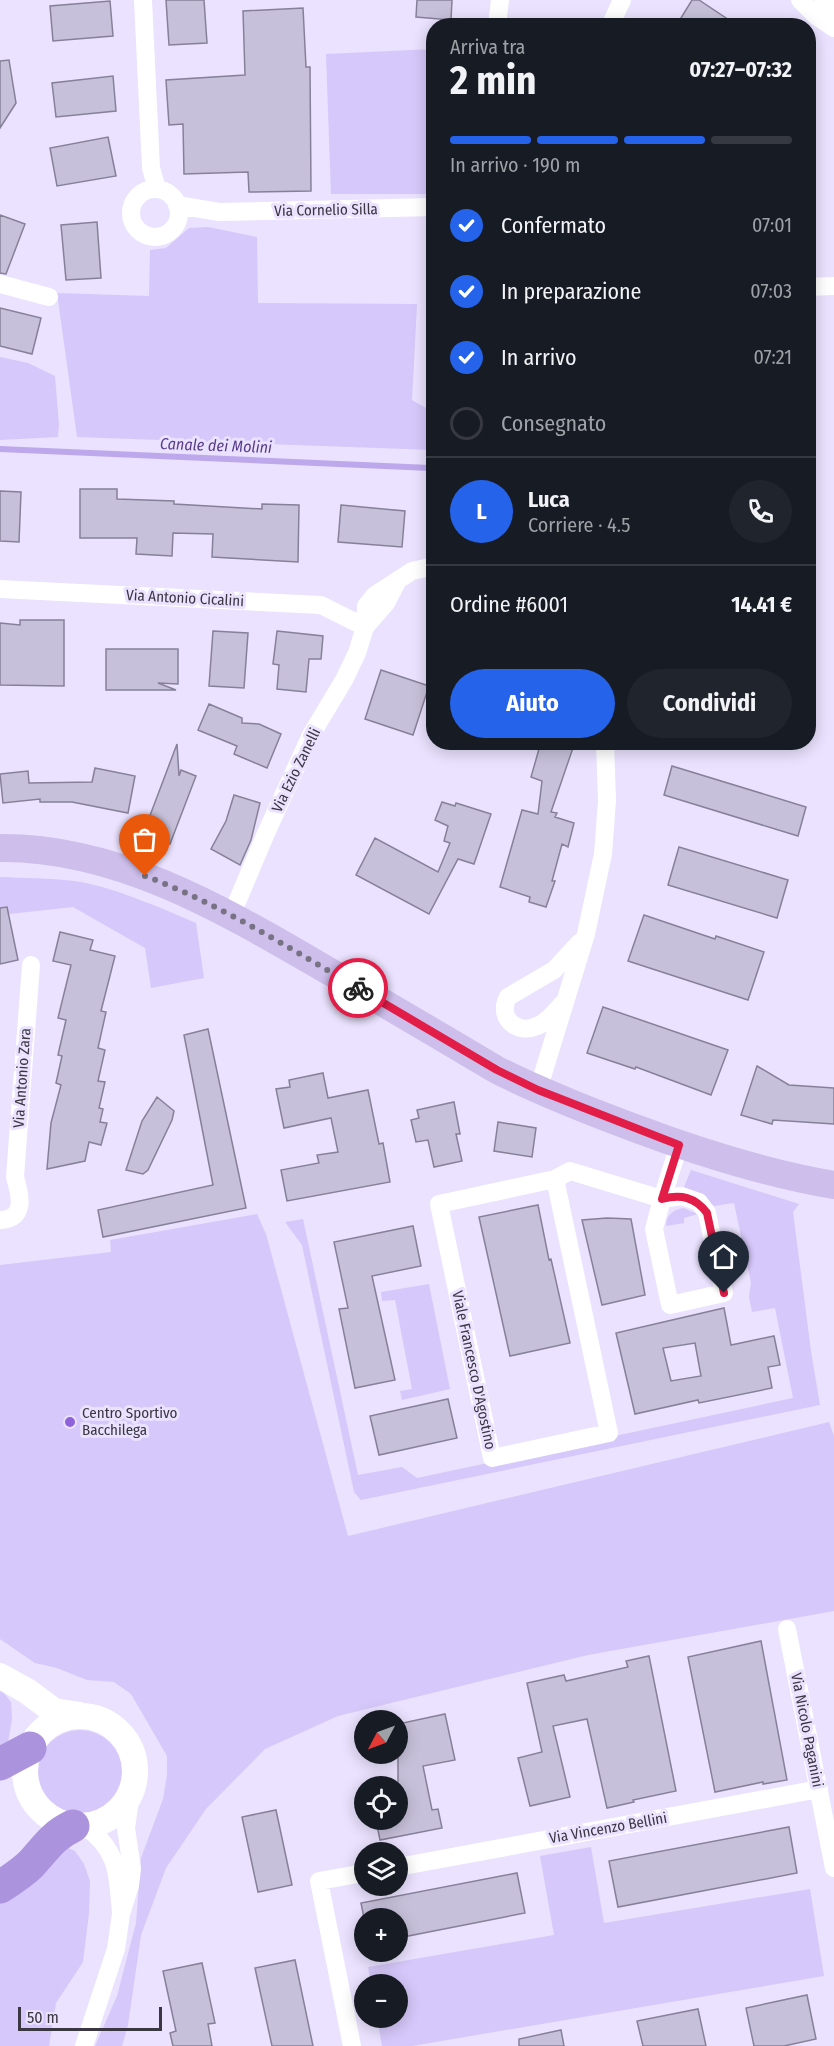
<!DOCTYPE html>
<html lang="it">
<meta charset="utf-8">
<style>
body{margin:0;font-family:"Fira Sans Condensed",sans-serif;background:#20242c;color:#f1f3f6;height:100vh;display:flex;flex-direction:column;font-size:22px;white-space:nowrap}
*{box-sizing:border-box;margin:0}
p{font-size:20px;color:#9ea1a6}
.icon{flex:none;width:33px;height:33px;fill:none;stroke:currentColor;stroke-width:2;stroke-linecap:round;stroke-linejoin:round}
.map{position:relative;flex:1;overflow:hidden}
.side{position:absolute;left:426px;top:18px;width:390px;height:732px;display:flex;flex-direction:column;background:#171b24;border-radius:24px;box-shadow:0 3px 15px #0003}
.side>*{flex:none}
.needle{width:39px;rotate:229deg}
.tools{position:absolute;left:354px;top:1710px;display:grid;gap:12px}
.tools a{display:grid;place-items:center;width:54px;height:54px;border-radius:50%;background:#171b24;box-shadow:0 3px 15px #0003;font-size:30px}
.scale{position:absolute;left:18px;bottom:15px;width:144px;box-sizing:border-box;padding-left:6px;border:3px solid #3a3742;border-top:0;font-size:16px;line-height:21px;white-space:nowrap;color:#3a3742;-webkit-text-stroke:4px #eae2fe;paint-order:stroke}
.pin{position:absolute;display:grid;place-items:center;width:51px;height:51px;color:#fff;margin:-62px -26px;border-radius:50% 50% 50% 0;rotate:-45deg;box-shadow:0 0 6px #0007}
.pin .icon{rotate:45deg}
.courier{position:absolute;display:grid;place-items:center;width:60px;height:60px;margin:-30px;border:4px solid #e11d48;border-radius:50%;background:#fff;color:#222;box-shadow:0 2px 8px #0007}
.overview em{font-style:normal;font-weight:700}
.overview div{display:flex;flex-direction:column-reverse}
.overview{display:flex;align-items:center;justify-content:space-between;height:102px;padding:0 24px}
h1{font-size:39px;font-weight:700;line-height:45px}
.bar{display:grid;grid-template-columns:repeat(4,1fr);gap:9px 6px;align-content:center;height:72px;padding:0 24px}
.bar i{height:8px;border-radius:4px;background:#363941}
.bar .on{background:#2563eb}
.bar p{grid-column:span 4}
.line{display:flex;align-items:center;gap:15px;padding:0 24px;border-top:2px solid #363941}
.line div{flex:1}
.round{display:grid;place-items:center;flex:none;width:63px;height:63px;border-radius:32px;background:#20242c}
ol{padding:0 24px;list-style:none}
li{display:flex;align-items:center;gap:18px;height:66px}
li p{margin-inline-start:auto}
li .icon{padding:6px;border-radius:50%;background:#2563eb;color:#fff;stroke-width:4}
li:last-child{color:#9ea1a6}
li i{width:33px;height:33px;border:3px solid #363941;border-radius:50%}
.cta{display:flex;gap:12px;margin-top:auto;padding:12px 24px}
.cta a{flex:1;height:69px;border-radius:36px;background:#2563eb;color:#fff;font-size:24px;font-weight:700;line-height:69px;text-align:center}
.cta a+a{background:#20242c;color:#f1f3f6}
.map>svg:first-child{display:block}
.green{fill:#d6c8fa}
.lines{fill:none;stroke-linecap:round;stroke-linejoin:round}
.stream{stroke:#bda8ec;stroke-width:6}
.building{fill:#c7c0da;stroke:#878099;stroke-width:1.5;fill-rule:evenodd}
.street{stroke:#fff;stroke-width:18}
.secondary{stroke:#fff;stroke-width:26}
.primary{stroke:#cdbeeb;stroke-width:28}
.highway{stroke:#ab93de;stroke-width:33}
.done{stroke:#787384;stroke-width:6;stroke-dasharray:0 10.8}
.route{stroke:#e11d48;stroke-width:8}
.poi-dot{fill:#8f61db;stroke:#eae2fe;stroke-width:2}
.labels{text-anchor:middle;stroke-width:6;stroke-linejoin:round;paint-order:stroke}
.street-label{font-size:15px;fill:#3a3742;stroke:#eae2fe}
.poi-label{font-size:15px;fill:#3a3742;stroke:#eae2fe;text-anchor:start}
.water-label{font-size:16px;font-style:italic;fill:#593b8b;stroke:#eae2fe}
</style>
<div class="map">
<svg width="834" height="2046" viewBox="0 0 834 2046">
<rect width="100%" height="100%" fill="#eae2fe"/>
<path class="green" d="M 433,49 L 433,194 L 331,194 L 326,54 Z
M 208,227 L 257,237 L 258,303 L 417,304 L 412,400 L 433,412 L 433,450 L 77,437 L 57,293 L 149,296 L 150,250 L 166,248 L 189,228 Z
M 0,357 L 28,363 L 55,376 L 59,425 L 58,437 L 0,440 Z
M 0,877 C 24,878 49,878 74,881 C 109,885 163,909 196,923 L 204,978 L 151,988 L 145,948 L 73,907 L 0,915 Z
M 691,1170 L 799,1204 L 793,1212 L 811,1351 L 820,1405 L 361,1500 L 354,1492 L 302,1245 L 285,1222 L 303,1219 L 358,1475 L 402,1467 L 417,1478 L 793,1398 L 775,1308 L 752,1312 L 749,1297 L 751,1283 L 734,1203 L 714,1206 L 702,1194 L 684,1187 Z
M 683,1208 L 698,1214 L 684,1218 L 684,1223 L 666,1226 C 666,1215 673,1210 683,1208 Z
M 257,1214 L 266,1234 L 348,1536 L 829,1422 L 834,1436 L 834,1611 L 588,1655 L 338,1716 L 265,1749 L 206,1809 L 166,1868 L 141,1935 L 128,2025 L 122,2046 L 95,2046 L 117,1996 L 136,1923 L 141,1858 L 163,1799 L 167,1775 L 167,1756 L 131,1694 L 114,1682 L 87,1680 L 57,1668 L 35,1663 L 0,1639 L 0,1265 L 111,1252 L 110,1240 Z
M 429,1284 L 450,1389 L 402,1400 L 400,1391 L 412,1389 L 395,1300 L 382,1301 L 381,1292 Z
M 0,1688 L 11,1702 L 12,1719 L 3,1772 L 0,1773 Z
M38 1772a42 42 0 1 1 84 0a42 42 0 1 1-84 0Z
M 50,1840 L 75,1851 L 84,1864 L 90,1881 L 89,1913 L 83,1962 L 56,2003 L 49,2046 L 0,2046 L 0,1886 Z
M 591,1847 L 604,1923 L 810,1889 L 824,1976 L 412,2046 L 382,2046 L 377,2018 L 398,2018 L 398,1984 L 371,1984 L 368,1967 L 554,1935 L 540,1856 Z"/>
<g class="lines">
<path class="stream" d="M 0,449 L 430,468"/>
</g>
<path class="building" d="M 166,0 L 204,0 L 207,43 L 169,45 Z
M 417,0 L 452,0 L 451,20 L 416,17 Z
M 692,0 L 699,0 L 738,26 L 676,26 Z
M 110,1 L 113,36 L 53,41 L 50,6 Z
M 303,8 L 306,67 L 310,67 L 311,191 L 249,192 L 248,172 L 184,174 L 183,124 L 169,125 L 166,80 L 245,75 L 243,11 Z
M 9,60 L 16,103 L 0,128 L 0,61 Z
M 113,76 L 116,111 L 56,117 L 52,83 Z
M 108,137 L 116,176 L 57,186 L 50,148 Z
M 0,215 L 25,224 L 6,274 L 0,273 Z
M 97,222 L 101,278 L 66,280 L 61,225 Z
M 0,308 L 41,318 L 32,354 L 0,346 Z
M 80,489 L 117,489 L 117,499 L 174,501 L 174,504 L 262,509 L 262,504 L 299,505 L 298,562 L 212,557 L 213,534 L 173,533 L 172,556 L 136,554 L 137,538 L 80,538 Z
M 0,491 L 21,492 L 19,542 L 0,541 Z
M 341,505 L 405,511 L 402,547 L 338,542 Z
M 20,620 L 64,620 L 64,686 L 0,685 L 0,623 L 20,625 Z
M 213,631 L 248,633 L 244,688 L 209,686 Z
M 277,631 L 323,636 L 321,659 L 309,659 L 306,692 L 277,689 L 279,665 L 273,664 Z
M 106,649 L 178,649 L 178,684 L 158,683 L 176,690 L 106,690 Z
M 381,670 L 429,686 L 413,735 L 365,719 Z
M 209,704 L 242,718 L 242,723 L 259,724 L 281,734 L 267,768 L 234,754 L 237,746 L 198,730 Z
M 541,742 L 575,742 L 551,812 L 557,813 L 555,817 L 574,823 L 568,847 L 562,844 L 552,881 L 555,881 L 546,907 L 529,902 L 530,897 L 500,887 L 522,810 L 538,814 L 542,781 L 531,777 Z
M 177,744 L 179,776 L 181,770 L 196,776 L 170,844 L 143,834 Z
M 672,766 L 806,807 L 798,836 L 664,795 Z
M 95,768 L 135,776 L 128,813 L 72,802 L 40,802 L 40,799 L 3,803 L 0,774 L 28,771 L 29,783 L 92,782 Z
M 234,795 L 260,803 L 251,840 L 240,865 L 211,849 L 226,821 Z
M 442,802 L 455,806 L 456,803 L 491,814 L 474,864 L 458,859 L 429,914 L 356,875 L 375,838 L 438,872 L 450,843 L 444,841 L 448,826 L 435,820 Z
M 679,847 L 788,880 L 777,918 L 668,885 Z
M 7,907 L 18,960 L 0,964 L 0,908 Z
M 644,915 L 715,939 L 716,936 L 764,952 L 748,1000 L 628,961 Z
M 60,932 L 93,940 L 90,950 L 115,956 L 101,1011 L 106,1012 L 98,1048 L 105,1050 L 98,1081 L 105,1082 L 99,1108 L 103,1109 L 100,1122 L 107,1123 L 101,1145 L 89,1142 L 85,1161 L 47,1169 L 51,1123 L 61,1085 L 56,1083 L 62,1056 L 58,1055 L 66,1020 L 58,1018 L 71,965 L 53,961 Z
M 603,1007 L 728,1050 L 711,1095 L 636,1067 L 635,1069 L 587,1053 Z
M 208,1029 L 246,1208 L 103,1237 L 98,1210 L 213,1185 L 184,1035 Z
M 757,1066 L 789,1085 L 834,1088 L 834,1124 L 773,1120 L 772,1124 L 741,1115 Z
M 323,1073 L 328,1098 L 368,1090 L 379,1144 L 383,1143 L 390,1182 L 287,1201 L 281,1170 L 319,1163 L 317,1155 L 338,1152 L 331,1118 L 284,1128 L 276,1089 L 290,1087 L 289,1080 Z
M 157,1097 L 174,1111 L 172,1120 L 148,1170 L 143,1174 L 126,1170 L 142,1121 Z
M 454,1102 L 460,1134 L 456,1134 L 462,1161 L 434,1167 L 428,1140 L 416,1142 L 411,1120 L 419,1118 L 417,1110 Z
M 498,1122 L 536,1128 L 532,1157 L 494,1151 Z
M 538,1205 L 549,1260 L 551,1259 L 570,1343 L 510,1356 L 479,1217 Z
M 607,1218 L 631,1219 L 645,1295 L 602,1305 L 582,1220 Z
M 413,1226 L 421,1266 L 372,1276 L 395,1380 L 355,1388 L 339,1309 L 348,1308 L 334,1242 Z
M 724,1308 L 731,1345 L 774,1336 L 780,1365 L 768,1367 L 772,1388 L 699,1403 L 698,1400 L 635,1414 L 616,1333 ZM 695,1343 L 701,1376 L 671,1381 L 663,1348 Z
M 448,1399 L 457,1438 L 379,1455 L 370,1416 Z
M 761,1641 L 787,1780 L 763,1784 L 763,1782 L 715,1792 L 688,1657 Z
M 649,1656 L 676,1791 L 633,1800 L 634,1802 L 607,1808 L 587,1719 L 553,1726 L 570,1797 L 530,1806 L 518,1758 L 542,1752 L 527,1683 L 564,1675 L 566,1681 L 628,1667 L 626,1661 Z
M 445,1714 L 455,1760 L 423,1766 L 432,1810 L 438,1809 L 442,1828 L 380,1840 L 376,1820 L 398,1820 L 398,1724 Z
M 276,1810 L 292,1885 L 258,1892 L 242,1817 Z
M 789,1827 L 797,1873 L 618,1907 L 609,1861 Z
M 517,1873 L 525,1913 L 398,1938 L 398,1918 L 364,1918 L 361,1903 Z
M 295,1960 L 313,2046 L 272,2046 L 255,1968 Z
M 202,1963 L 215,2023 L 208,2024 L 212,2046 L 173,2046 L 170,2033 L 176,2031 L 163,1971 Z
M 807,1995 L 816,2039 L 784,2046 L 754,2046 L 746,2008 Z
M 698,2009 L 706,2046 L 643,2046 L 637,2021 Z
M 561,2030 L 564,2046 L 519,2046 L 519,2039 Z"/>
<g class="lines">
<path class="street" d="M 143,0 L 151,168 L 157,189
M 800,0 L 816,16 L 834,28
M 823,0 L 834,13
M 497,26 L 500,0
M 610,26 L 622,0
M131 213a24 24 0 1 1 48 0a24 24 0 1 1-48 0Z
M 177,205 L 219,212 L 434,207
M 0,284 L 49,297
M 808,287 L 834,286
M 0,589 L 321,605 L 365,627
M 365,627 L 386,603 L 397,582
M 231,916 L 267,831 L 311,735 L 344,680 L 357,653 L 365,627 L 366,606 L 375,595 L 412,571 L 434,566
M 562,1004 C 555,1012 548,1022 537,1026 C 517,1035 497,1018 508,997 L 554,970 L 579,943
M 538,1090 L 586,934 L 603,854 L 607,801 L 605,742
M 555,1179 L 609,1433 L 492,1458 L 439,1204 Z
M 555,1179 L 570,1171 L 662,1199 L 679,1145
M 681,1196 L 699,1202 L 707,1213 L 724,1293 L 670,1305 L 654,1229 L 662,1199 Z
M 0,1220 C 27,1219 20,1194 15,1177 L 31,965
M 787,1629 L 834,1868
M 84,1826 C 119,1849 118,1876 121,1914 L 130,1885 L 132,1869 L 126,1828 L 131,1792
M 398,1867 L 819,1789
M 84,2046 L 116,1949 L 121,1914
M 352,2046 L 319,1881 L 364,1873"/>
<path class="secondary" d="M 0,1676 L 27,1691 L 54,1711 L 80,1715
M25 1771a55 55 0 1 1 110 0a55 55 0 1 1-110 0Z"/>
<path class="primary" d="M 0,848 C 117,847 222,909 320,966 C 379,1000 438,1035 497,1070 C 541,1092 586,1110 632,1127 C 698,1152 764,1173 834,1185"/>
<path class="highway" d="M 0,1764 L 30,1748
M 0,1887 C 11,1880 22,1873 31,1864 C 46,1848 52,1836 73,1826"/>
</g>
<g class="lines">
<path class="done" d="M 145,876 C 220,904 289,948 358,988"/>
<path class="route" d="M 358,988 L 497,1070 L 538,1090 L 679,1145 L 662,1199 C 681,1194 695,1197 707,1213 L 724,1293"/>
</g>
<circle class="poi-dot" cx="70" cy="1422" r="6"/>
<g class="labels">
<g class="street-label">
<text transform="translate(326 210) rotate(-1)" y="5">Via Cornelio Silla</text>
<text transform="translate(185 598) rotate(3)" y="5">Via Antonio Cicalini</text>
<text transform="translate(296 770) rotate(-64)" y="5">Via Ezio Zanelli</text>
<text transform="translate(22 1078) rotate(-86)" y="5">Via Antonio Zara</text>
<text transform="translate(474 1370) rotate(78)" y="5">Viale Francesco D'Agostino</text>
<text transform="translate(807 1730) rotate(79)" y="5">Via Nicolo Paganini</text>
<text transform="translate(608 1828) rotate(-10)" y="5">Via Vincenzo Bellini</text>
</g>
<g class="poi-label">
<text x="82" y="1418">Centro Sportivo<tspan x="82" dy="17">Bacchilega</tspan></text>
</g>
<g class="water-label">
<text transform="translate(216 445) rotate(2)" y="6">Canale dei Molini</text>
</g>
</g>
</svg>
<div class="tools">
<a><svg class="needle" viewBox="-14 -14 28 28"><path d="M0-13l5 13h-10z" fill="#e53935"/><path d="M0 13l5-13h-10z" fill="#9ea1a6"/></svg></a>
<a><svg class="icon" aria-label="locate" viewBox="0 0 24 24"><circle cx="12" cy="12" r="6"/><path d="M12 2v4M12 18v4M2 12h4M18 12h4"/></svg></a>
<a><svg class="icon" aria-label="layers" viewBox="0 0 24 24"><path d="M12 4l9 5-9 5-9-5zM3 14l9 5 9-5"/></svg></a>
<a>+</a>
<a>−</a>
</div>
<div class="scale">50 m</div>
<div class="pin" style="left:145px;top:876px;background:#ea580c"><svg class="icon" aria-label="bag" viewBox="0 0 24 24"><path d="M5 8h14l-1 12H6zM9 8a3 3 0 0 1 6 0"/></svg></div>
<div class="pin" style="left:724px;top:1293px;background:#1f2937"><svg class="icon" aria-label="home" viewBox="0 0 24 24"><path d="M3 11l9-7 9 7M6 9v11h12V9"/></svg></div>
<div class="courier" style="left:358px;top:988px"><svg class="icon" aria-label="bike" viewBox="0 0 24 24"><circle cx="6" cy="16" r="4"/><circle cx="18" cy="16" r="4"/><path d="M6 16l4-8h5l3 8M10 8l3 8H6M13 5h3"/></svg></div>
<section class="side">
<div class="overview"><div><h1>2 min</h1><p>Arriva tra</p></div><em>07:27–07:32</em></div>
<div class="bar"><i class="on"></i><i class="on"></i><i class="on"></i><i></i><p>In arrivo · 190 m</p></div>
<ol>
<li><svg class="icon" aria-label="check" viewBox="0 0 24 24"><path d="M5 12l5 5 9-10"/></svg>Confermato<p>07:01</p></li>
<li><svg class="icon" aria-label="check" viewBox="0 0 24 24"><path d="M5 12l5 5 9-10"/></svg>In preparazione<p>07:03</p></li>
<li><svg class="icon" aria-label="check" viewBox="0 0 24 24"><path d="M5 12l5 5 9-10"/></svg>In arrivo<p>07:21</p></li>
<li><i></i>Consegnato</li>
</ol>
<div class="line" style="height:108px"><b class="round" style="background:#2563eb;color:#fff">L</b><div><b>Luca</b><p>Corriere · 4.5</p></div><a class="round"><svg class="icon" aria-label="phone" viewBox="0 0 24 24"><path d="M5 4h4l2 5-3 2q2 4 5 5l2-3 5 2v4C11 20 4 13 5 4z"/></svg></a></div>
<div class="line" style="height:78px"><div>Ordine #6001</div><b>14.41 €</b></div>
<div class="cta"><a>Aiuto</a><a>Condividi</a></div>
</section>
</div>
